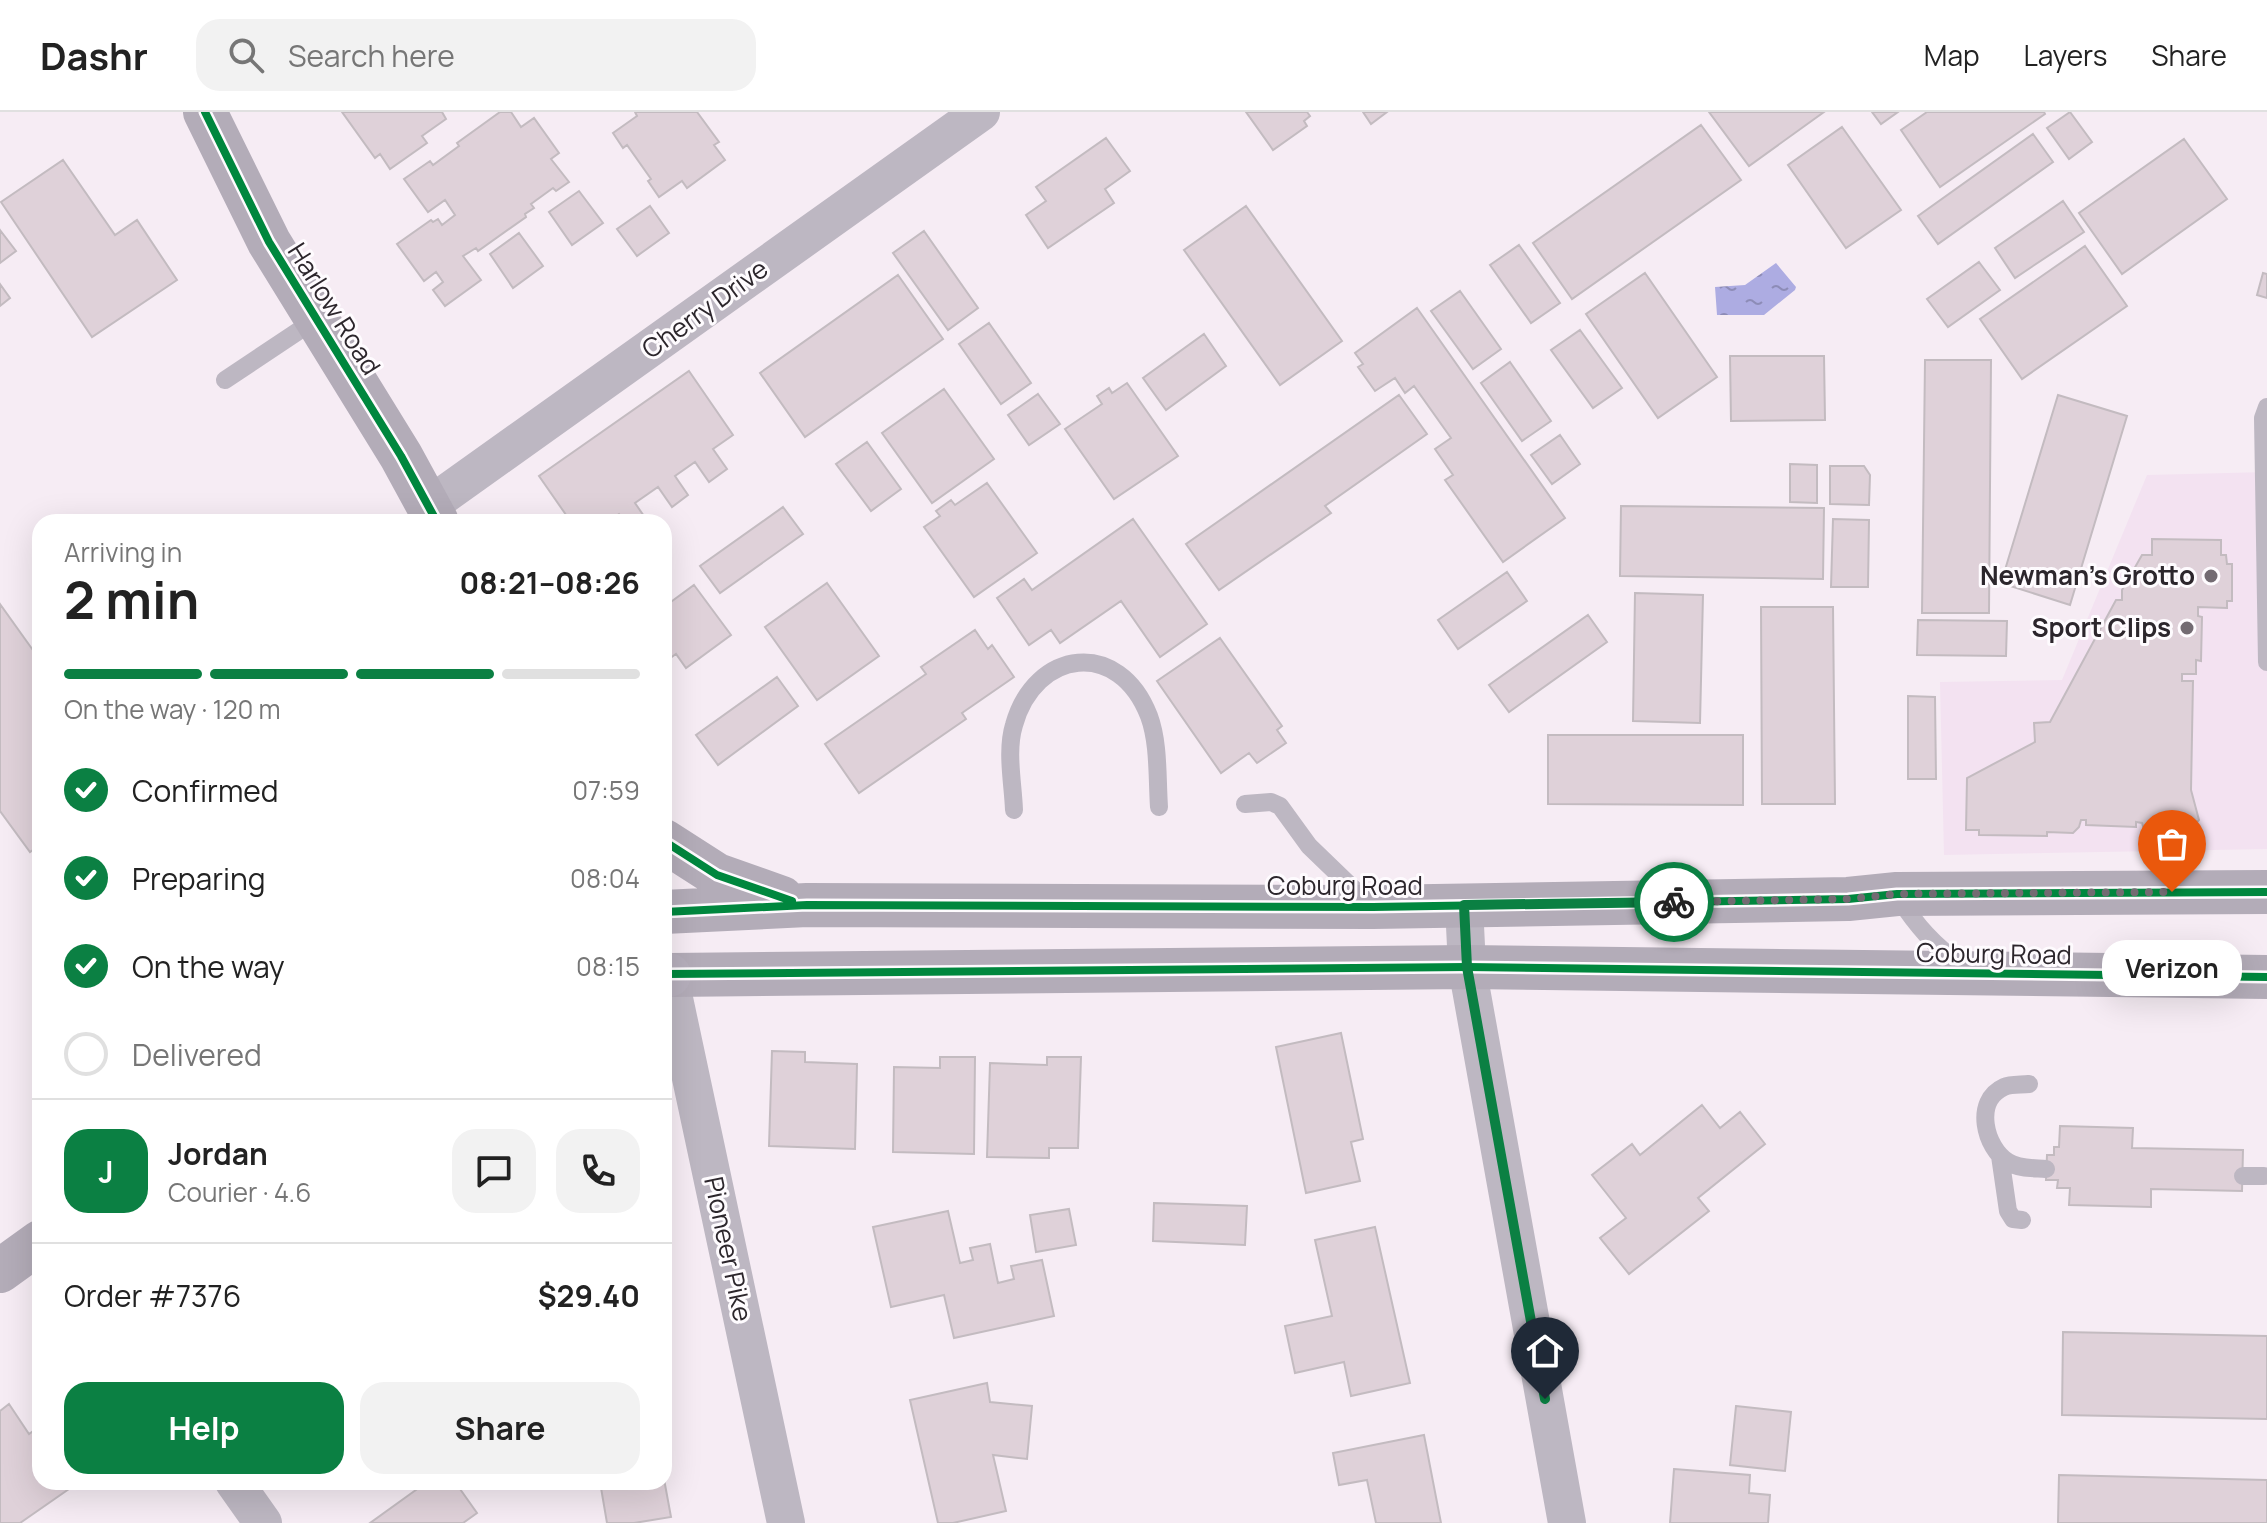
<!DOCTYPE html>
<meta charset="utf-8">
<style>
body{margin:0;font-family:Manrope,sans-serif;background:#f2f2f2;color:#222;height:100vh;display:flex;flex-direction:column;font-size:30px;white-space:nowrap}
*{box-sizing:border-box;margin:0}
p{font-size:26px;color:#767676}
.icon{flex:none;width:44px;height:44px;fill:none;stroke:currentColor;stroke-width:2;stroke-linecap:round;stroke-linejoin:round}
.map{position:relative;flex:1;overflow:hidden}
.sheet{position:absolute;left:32px;top:402px;width:640px;height:976px;display:flex;flex-direction:column;background:#fff;border-radius:24px;box-shadow:0 8px 32px #0002}
.sheet>*{flex:none}
.pin{position:absolute;display:grid;place-items:center;width:68px;height:68px;color:#fff;margin:-82px -34px;border-radius:50% 50% 50% 0;rotate:-45deg;box-shadow:0 0 8px #0007}
.pin .icon{rotate:45deg}
.courier{position:absolute;display:grid;place-items:center;width:80px;height:80px;margin:-40px;border:6px solid #0b8043;border-radius:50%;background:#fff;color:#222;box-shadow:0 2px 10px #0007}
.bubble{position:absolute;height:56px;border-radius:24px;background:#fff;box-shadow:0 8px 32px #0002;font-size:26px;font-weight:700;line-height:56px;text-align:center}
.head em{font-style:normal;font-weight:700}
.head div{display:flex;flex-direction:column-reverse}
.head{display:flex;align-items:center;justify-content:space-between;height:136px;padding:0 32px}
h1{font-size:52px;font-weight:700;line-height:60px}
.bar{display:grid;grid-template-columns:repeat(4,1fr);gap:12px 8px;align-content:center;height:96px;padding:0 32px}
.bar i{height:10px;border-radius:6px;background:#e0e0e0}
.bar .selected{background:#0b8043}
.bar p{grid-column:span 4}
.line{display:flex;align-items:center;gap:20px;padding:0 32px;border-top:2px solid #e0e0e0}
.line div{flex:1}
.round{display:grid;place-items:center;flex:none;width:84px;height:84px;border-radius:24px;background:#f2f2f2}
ol{padding:0 32px;list-style:none}
li{display:flex;align-items:center;gap:24px;height:88px}
li p{margin-inline-start:auto}
li .icon{padding:8px;border-radius:50%;background:#0b8043;color:#fff;stroke-width:4}
li:last-child{color:#767676}
li i{width:44px;height:44px;border:4px solid #e0e0e0;border-radius:50%}
.primary-button{display:flex;gap:16px;margin-top:auto;padding:16px 32px}
.primary-button a{flex:1;height:92px;border-radius:24px;background:#0b8043;color:#fff;font-size:32px;font-weight:700;line-height:92px;text-align:center}
.primary-button a+a{background:#f2f2f2;color:#222}
header{display:flex;align-items:center;gap:48px;box-sizing:border-box;height:112px;padding:0 40px;background:#fff;border-bottom:2px solid #e0e0e0}
header strong{font-size:38px}
nav{display:flex;gap:44px;margin-inline-start:auto;font-size:28px}
.search{width:560px;height:72px;background:#f2f2f2;display:flex;align-items:center;gap:20px;box-sizing:border-box;padding:0 28px;border-radius:24px;color:#767676;font-size:30px}
.map>svg:first-child{display:block}
.built{fill:#f3e2f1}
.water{fill:url(#water-ripples)}
.building{fill:#dfd1d9;stroke:#c3bbc0;stroke-width:2}
.lines{fill:none;stroke-linecap:round;stroke-linejoin:round}
.service{stroke:#bdb7c2;stroke-width:18}
.minor{stroke:#bdb7c2;stroke-width:38}
.secondary{stroke:#b3acb8;stroke-width:44}
.primary{stroke:#b6afbc;stroke-width:44}
.cycleway-casing{stroke:#fefbfe;stroke-width:13}
.cycleway{stroke:#00873e;stroke-width:8}
.done{stroke:#736b72;stroke-width:8;stroke-dasharray:0 14.4}
.route{stroke:#0b8043;stroke-width:10}
.poi-dot{fill:#736b72;stroke:#fefbfe;stroke-width:3}
.labels{text-anchor:middle;stroke-width:6;stroke-linejoin:round;paint-order:stroke}
.street-label{font-size:26px;fill:#2c262c;stroke:#fefbfe}
.poi-label{font-size:26px;font-weight:bold;fill:#2c262c;stroke:#fefbfe;text-anchor:end}
</style>
<header>
<strong>Dashr</strong>
<div class="search"><svg class="icon" aria-label="search" viewBox="0 0 24 24"><circle cx="10" cy="10" r="6"/><path d="M15 15l6 6"/></svg>Search here</div>
<nav><a>Map</a><a>Layers</a><a>Share</a></nav>
</header>
<div class="map">
<svg width="2267" height="1411" viewBox="0 0 2267 1411">
<defs>
<pattern id="water-ripples" width="26" height="14" patternUnits="userSpaceOnUse" patternTransform="scale(2)"><rect width="26" height="14" fill="#adace2"/><path d="M2 4q2-2 4 0t4 0M15 11q2-2 4 0t4 0" fill="none" stroke="#8d8cb7"/></pattern>
</defs>
<rect width="100%" height="100%" fill="#f6ecf4"/>
<path class="built" d="M 2267,360 L 2267,737 L 1944,743 L 1940,570 L 2062,568 L 2147,363 Z"/>
<path class="water" d="M 1776,151 L 1796,175 L 1795,178 L 1764,203 L 1717,203 L 1715,175 L 1745,173 Z"/>
<path class="building" d="M 342,0 L 442,0 L 446,7 L 422,24 L 427,31 L 390,57 L 380,42 L 375,46 Z
M 500,0 L 511,0 L 521,15 L 534,6 L 559,41 L 551,47 L 569,70 L 556,79 L 553,76 L 531,92 L 534,96 L 525,102 L 526,105 L 478,139 L 476,136 L 463,144 L 481,168 L 445,194 L 433,178 L 443,170 L 436,160 L 424,169 L 397,132 L 431,108 L 433,110 L 438,107 L 442,113 L 455,103 L 445,88 L 428,100 L 404,67 L 430,49 L 433,53 L 459,34 L 457,31 Z
M 635,0 L 697,0 L 719,30 L 714,33 L 725,48 L 687,76 L 682,69 L 659,85 L 648,69 L 651,67 L 627,33 L 623,36 L 613,21 L 637,4 Z
M 1246,0 L 1307,0 L 1310,4 L 1304,9 L 1307,14 L 1273,38 Z
M 1363,0 L 1387,0 L 1371,12 Z
M 1709,0 L 1824,0 L 1749,54 Z
M 1872,0 L 1898,0 L 1881,12 Z
M 1927,0 L 2044,0 L 2045,2 L 1940,75 L 1901,18 Z
M 2070,0 L 2092,30 L 2069,47 L 2047,16 Z
M 1701,13 L 1741,68 L 1572,187 L 1533,131 Z
M 1842,15 L 1901,98 L 1846,136 L 1788,53 Z
M 2033,22 L 2053,50 L 1938,132 L 1918,104 Z
M 1106,26 L 1130,59 L 1105,77 L 1114,91 L 1048,136 L 1026,103 L 1046,89 L 1036,75 Z
M 2184,27 L 2227,87 L 2122,162 L 2079,101 Z
M 63,48 L 115,123 L 137,108 L 177,168 L 92,225 L 1,90 Z
M 579,79 L 603,111 L 572,133 L 549,100 Z
M 2063,89 L 2084,120 L 2015,166 L 1995,136 Z
M 650,94 L 669,121 L 637,144 L 617,117 Z
M 1246,94 L 1342,229 L 1280,273 L 1184,138 Z
M 0,118 L 16,139 L 0,151 Z
M 924,119 L 978,196 L 948,218 L 893,141 Z
M 519,121 L 543,154 L 513,176 L 490,142 Z
M 1519,133 L 1560,191 L 1531,211 L 1490,153 Z
M 2085,134 L 2127,194 L 2022,267 L 1980,207 Z
M 1979,150 L 2000,178 L 1948,215 L 1927,187 Z
M 1645,161 L 1717,265 L 1658,306 L 1586,202 Z
M 2263,161 L 2267,162 L 2267,186 L 2257,183 Z
M 2263,161 L 2267,162 L 2267,186 L 2257,183 Z
M 898,163 L 943,227 L 805,325 L 760,261 Z
M 0,172 L 10,186 L 0,194 Z
M 1460,179 L 1501,237 L 1473,257 L 1431,199 Z
M 1417,196 L 1565,406 L 1503,450 L 1445,368 L 1453,363 L 1435,337 L 1451,326 L 1414,274 L 1405,281 L 1395,266 L 1375,279 L 1358,255 L 1363,252 L 1355,241 Z
M 989,211 L 1031,271 L 1001,292 L 959,232 Z
M 1580,218 L 1622,276 L 1593,296 L 1551,238 Z
M 1204,222 L 1226,254 L 1166,298 L 1143,266 Z
M 1730,244 L 1824,244 L 1825,308 L 1731,309 Z
M 1925,248 L 1991,248 L 1989,501 L 1922,501 Z
M 1510,250 L 1551,309 L 1522,329 L 1481,271 Z
M 689,259 L 733,323 L 713,337 L 727,357 L 709,370 L 695,350 L 675,364 L 688,383 L 672,395 L 658,375 L 635,391 L 648,410 L 625,410 L 619,402 L 607,410 L 571,410 L 539,364 Z
M 1127,271 L 1178,344 L 1114,387 L 1065,317 L 1102,292 L 1097,284 L 1109,276 L 1112,281 Z
M 944,277 L 994,347 L 932,391 L 882,321 Z
M 1038,282 L 1060,312 L 1029,333 L 1008,303 Z
M 1399,283 L 1427,322 L 1325,394 L 1331,401 L 1219,478 L 1186,432 Z
M 2058,283 L 2127,304 L 2070,493 L 2001,471 Z
M 1560,323 L 1580,352 L 1552,372 L 1531,343 Z
M 867,330 L 901,377 L 871,399 L 836,352 Z
M 1790,352 L 1817,353 L 1817,391 L 1790,390 Z
M 1830,354 L 1864,354 L 1870,363 L 1869,393 L 1830,392 Z
M 987,371 L 1037,441 L 974,485 L 924,415 L 940,404 L 936,399 L 951,388 L 955,393 Z
M 1621,394 L 1824,396 L 1823,467 L 1620,464 Z
M 783,395 L 803,422 L 720,481 L 700,454 Z
M 1133,407 L 1207,512 L 1160,545 L 1121,489 L 1060,531 L 1051,518 L 1029,533 L 997,486 L 1024,467 L 1032,478 Z
M 1833,407 L 1869,408 L 1868,475 L 1831,475 Z
M 2152,427 L 2221,428 L 2221,443 L 2226,443 L 2227,452 L 2232,452 L 2232,489 L 2227,489 L 2227,496 L 2198,495 L 2198,504 L 2202,505 L 2201,549 L 2196,548 L 2196,562 L 2182,562 L 2182,569 L 2193,569 L 2191,678 L 2199,708 L 2176,732 L 2145,721 L 2142,711 L 2136,710 L 2136,715 L 2086,713 L 2086,708 L 2081,708 L 2079,715 L 2073,721 L 2047,720 L 2047,724 L 1979,723 L 1979,718 L 1966,718 L 1967,666 L 2035,630 L 2034,611 L 2050,610 L 2116,488 L 2122,488 L 2122,478 L 2142,443 L 2152,443 Z
M 1507,460 L 1527,489 L 1458,537 L 1438,508 Z
M 827,471 L 879,544 L 817,588 L 765,515 Z
M 694,473 L 731,523 L 686,556 L 676,542 L 669,547 L 664,541 L 664,495 Z
M 1635,481 L 1703,483 L 1700,611 L 1633,609 Z
M 0,492 L 40,548 L 40,733 L 30,740 L 0,699 Z
M 1761,495 L 1833,495 L 1835,692 L 1762,692 Z
M 1588,503 L 1607,530 L 1509,600 L 1489,573 Z
M 1918,508 L 2007,509 L 2006,544 L 1917,543 Z
M 975,518 L 988,537 L 992,533 L 1014,565 L 962,601 L 966,607 L 859,681 L 825,632 L 926,562 L 921,555 Z
M 1220,526 L 1282,614 L 1277,618 L 1286,631 L 1257,651 L 1249,641 L 1221,661 L 1157,569 Z
M 777,565 L 798,594 L 718,653 L 696,623 Z
M 1908,584 L 1935,585 L 1936,667 L 1908,667 Z
M 1548,623 L 1743,623 L 1743,693 L 1548,692 Z
M 1341,921 L 1363,1027 L 1351,1030 L 1360,1069 L 1306,1081 L 1276,935 Z
M 772,939 L 805,940 L 805,950 L 857,952 L 855,1037 L 769,1034 Z
M 940,945 L 975,945 L 974,1042 L 893,1040 L 894,955 L 940,956 Z
M 1047,945 L 1081,945 L 1078,1036 L 1049,1036 L 1049,1046 L 987,1045 L 990,951 L 1047,953 Z
M 1702,993 L 1720,1016 L 1740,1000 L 1765,1032 L 1698,1086 L 1709,1099 L 1629,1162 L 1600,1126 L 1626,1106 L 1592,1063 L 1632,1032 L 1640,1043 Z
M 2060,1014 L 2133,1016 L 2132,1036 L 2243,1038 L 2242,1079 L 2151,1077 L 2151,1095 L 2069,1093 L 2070,1076 L 2057,1076 L 2058,1068 L 2046,1068 L 2047,1043 L 2054,1043 L 2054,1035 L 2059,1035 Z
M 1154,1091 L 1247,1094 L 1245,1133 L 1153,1129 Z
M 1069,1097 L 1076,1133 L 1036,1140 L 1030,1103 Z
M 948,1099 L 960,1151 L 973,1148 L 970,1136 L 990,1132 L 998,1171 L 1014,1167 L 1011,1154 L 1042,1148 L 1054,1204 L 954,1226 L 944,1183 L 891,1195 L 873,1115 Z
M 1375,1115 L 1410,1271 L 1351,1284 L 1344,1250 L 1295,1261 L 1285,1214 L 1332,1204 L 1315,1128 Z
M 2063,1220 L 2267,1224 L 2267,1307 L 2062,1303 Z
M 987,1271 L 990,1290 L 1032,1294 L 1027,1347 L 993,1343 L 1006,1399 L 953,1411 L 938,1411 L 910,1288 Z
M 9,1292 L 29,1322 L 40,1314 L 40,1370 L 79,1370 L 20,1411 L 0,1411 L 0,1299 Z
M 1736,1294 L 1791,1300 L 1785,1359 L 1730,1353 Z
M 1424,1323 L 1441,1411 L 1376,1411 L 1367,1368 L 1339,1373 L 1333,1341 Z
M 1674,1357 L 1750,1363 L 1749,1381 L 1770,1383 L 1768,1411 L 1670,1411 Z
M 2059,1363 L 2267,1368 L 2267,1411 L 2058,1411 Z
M 664,1367 L 671,1405 L 634,1411 L 607,1411 L 600,1370 L 664,1370 Z
M 427,1370 L 455,1370 L 477,1401 L 463,1411 L 370,1411 Z"/>
<g class="lines">
<path class="service" d="M 225,268 L 315,208
M 2267,295 L 2263,306 L 2267,550
M 1245,692 L 1271,690 L 1280,694 L 1309,734 L 1365,788
M 1014,698 C 1013,671 1006,639 1014,613 C 1035,537 1119,526 1149,604 C 1159,631 1157,665 1159,695
M 1898,785 C 1916,813 1934,834 1962,853
M 2029,972 C 2021,973 2011,972 2004,975 C 1973,989 1985,1036 2008,1050 C 2019,1057 2034,1056 2046,1057
M 2000,1044 L 2008,1099 L 2013,1107 L 2022,1108
M 2243,1064 L 2264,1064"/>
<path class="minor" d="M 430,393 L 981,0
M 1464,793 L 1467,855 L 1567,1411
M 669,863 L 786,1411
M 234,1370 L 263,1411"/>
<path class="secondary" d="M 205,0 L 269,130 L 401,344 L 437,410
M 664,729 L 717,763 L 782,786
M 664,800 L 807,793 L 1373,795 L 1848,787 L 1897,782 L 2267,780
M 669,863 L 1467,855 L 2267,865
M 0,1159 L 40,1130"/>
<path class="primary" d="M 664,862 L 669,863"/>
<g class="cycleway-casing">
<path id="cycleway" d="M 205,0 L 269,130 L 401,344 L 437,410
M 664,729 L 717,763 L 792,789
M 664,800 L 807,793 L 1373,795 L 1848,787 L 1897,782 L 2267,780
M 664,862 L 1467,855 L 2267,865"/>
</g>
<use href="#cycleway" class="cycleway"/>
</g>
<g class="lines">
<path class="done" d="M 1674,790 L 1848,787 L 1897,782 L 2172,780"/>
<path class="route" d="M 1545,1287 L 1467,855 L 1464,793 L 1674,790"/>
</g>
<g class="poi-dot">
<circle cx="2211" cy="464" r="8"/>
<circle cx="2187" cy="516" r="8"/>
</g>
<g class="labels">
<g class="street-label">
<text transform="translate(334 197) rotate(58)" y="9">Harlow Road</text>
<text transform="translate(705 197) rotate(-36)" y="9">Cherry Drive</text>
<text x="1345" y="783">Coburg Road</text>
<text transform="translate(1994 842) rotate(1)" y="9">Coburg Road</text>
<text transform="translate(728 1137) rotate(78)" y="9">Pioneer Pike</text>
</g>
<g class="poi-label">
<text x="2195" y="473">Newman's Grotto</text>
<text x="2171" y="525">Sport Clips</text>
</g>
</g>
</svg>
<div class="pin" style="left:2172px;top:780px;background:#ea580c"><svg class="icon" aria-label="bag" viewBox="0 0 24 24"><path d="M5 8h14l-1 12H6zM9 8a3 3 0 0 1 6 0"/></svg></div>
<div class="pin" style="left:1545px;top:1287px;background:#1f2937"><svg class="icon" aria-label="home" viewBox="0 0 24 24"><path d="M3 11l9-7 9 7M6 9v11h12V9"/></svg></div>
<div class="courier" style="left:1674px;top:790px"><svg class="icon" aria-label="bike" viewBox="0 0 24 24"><circle cx="6" cy="16" r="4"/><circle cx="18" cy="16" r="4"/><path d="M6 16l4-8h5l3 8M10 8l3 8H6M13 5h3"/></svg></div>
<div class="bubble" style="left:2102px;top:828px;width:140px">Verizon</div>
<section class="sheet">
<div class="head"><div><h1>2 min</h1><p>Arriving in</p></div><em>08:21–08:26</em></div>
<div class="bar"><i class="selected"></i><i class="selected"></i><i class="selected"></i><i></i><p>On the way · 120 m</p></div>
<ol>
<li><svg class="icon" aria-label="check" viewBox="0 0 24 24"><path d="M5 12l5 5 9-10"/></svg>Confirmed<p>07:59</p></li>
<li><svg class="icon" aria-label="check" viewBox="0 0 24 24"><path d="M5 12l5 5 9-10"/></svg>Preparing<p>08:04</p></li>
<li><svg class="icon" aria-label="check" viewBox="0 0 24 24"><path d="M5 12l5 5 9-10"/></svg>On the way<p>08:15</p></li>
<li><i></i>Delivered</li>
</ol>
<div class="line" style="height:144px"><b class="round" style="background:#0b8043;color:#fff">J</b><div><b>Jordan</b><p>Courier · 4.6</p></div><a class="round"><svg class="icon" aria-label="chat" viewBox="0 0 24 24"><path d="M4 5h16v11H9l-5 4z"/></svg></a><a class="round"><svg class="icon" aria-label="phone" viewBox="0 0 24 24"><path d="M5 4h4l2 5-3 2q2 4 5 5l2-3 5 2v4C11 20 4 13 5 4z"/></svg></a></div>
<div class="line" style="height:104px"><div>Order #7376</div><b>$29.40</b></div>
<div class="primary-button"><a>Help</a><a>Share</a></div>
</section>
</div>
